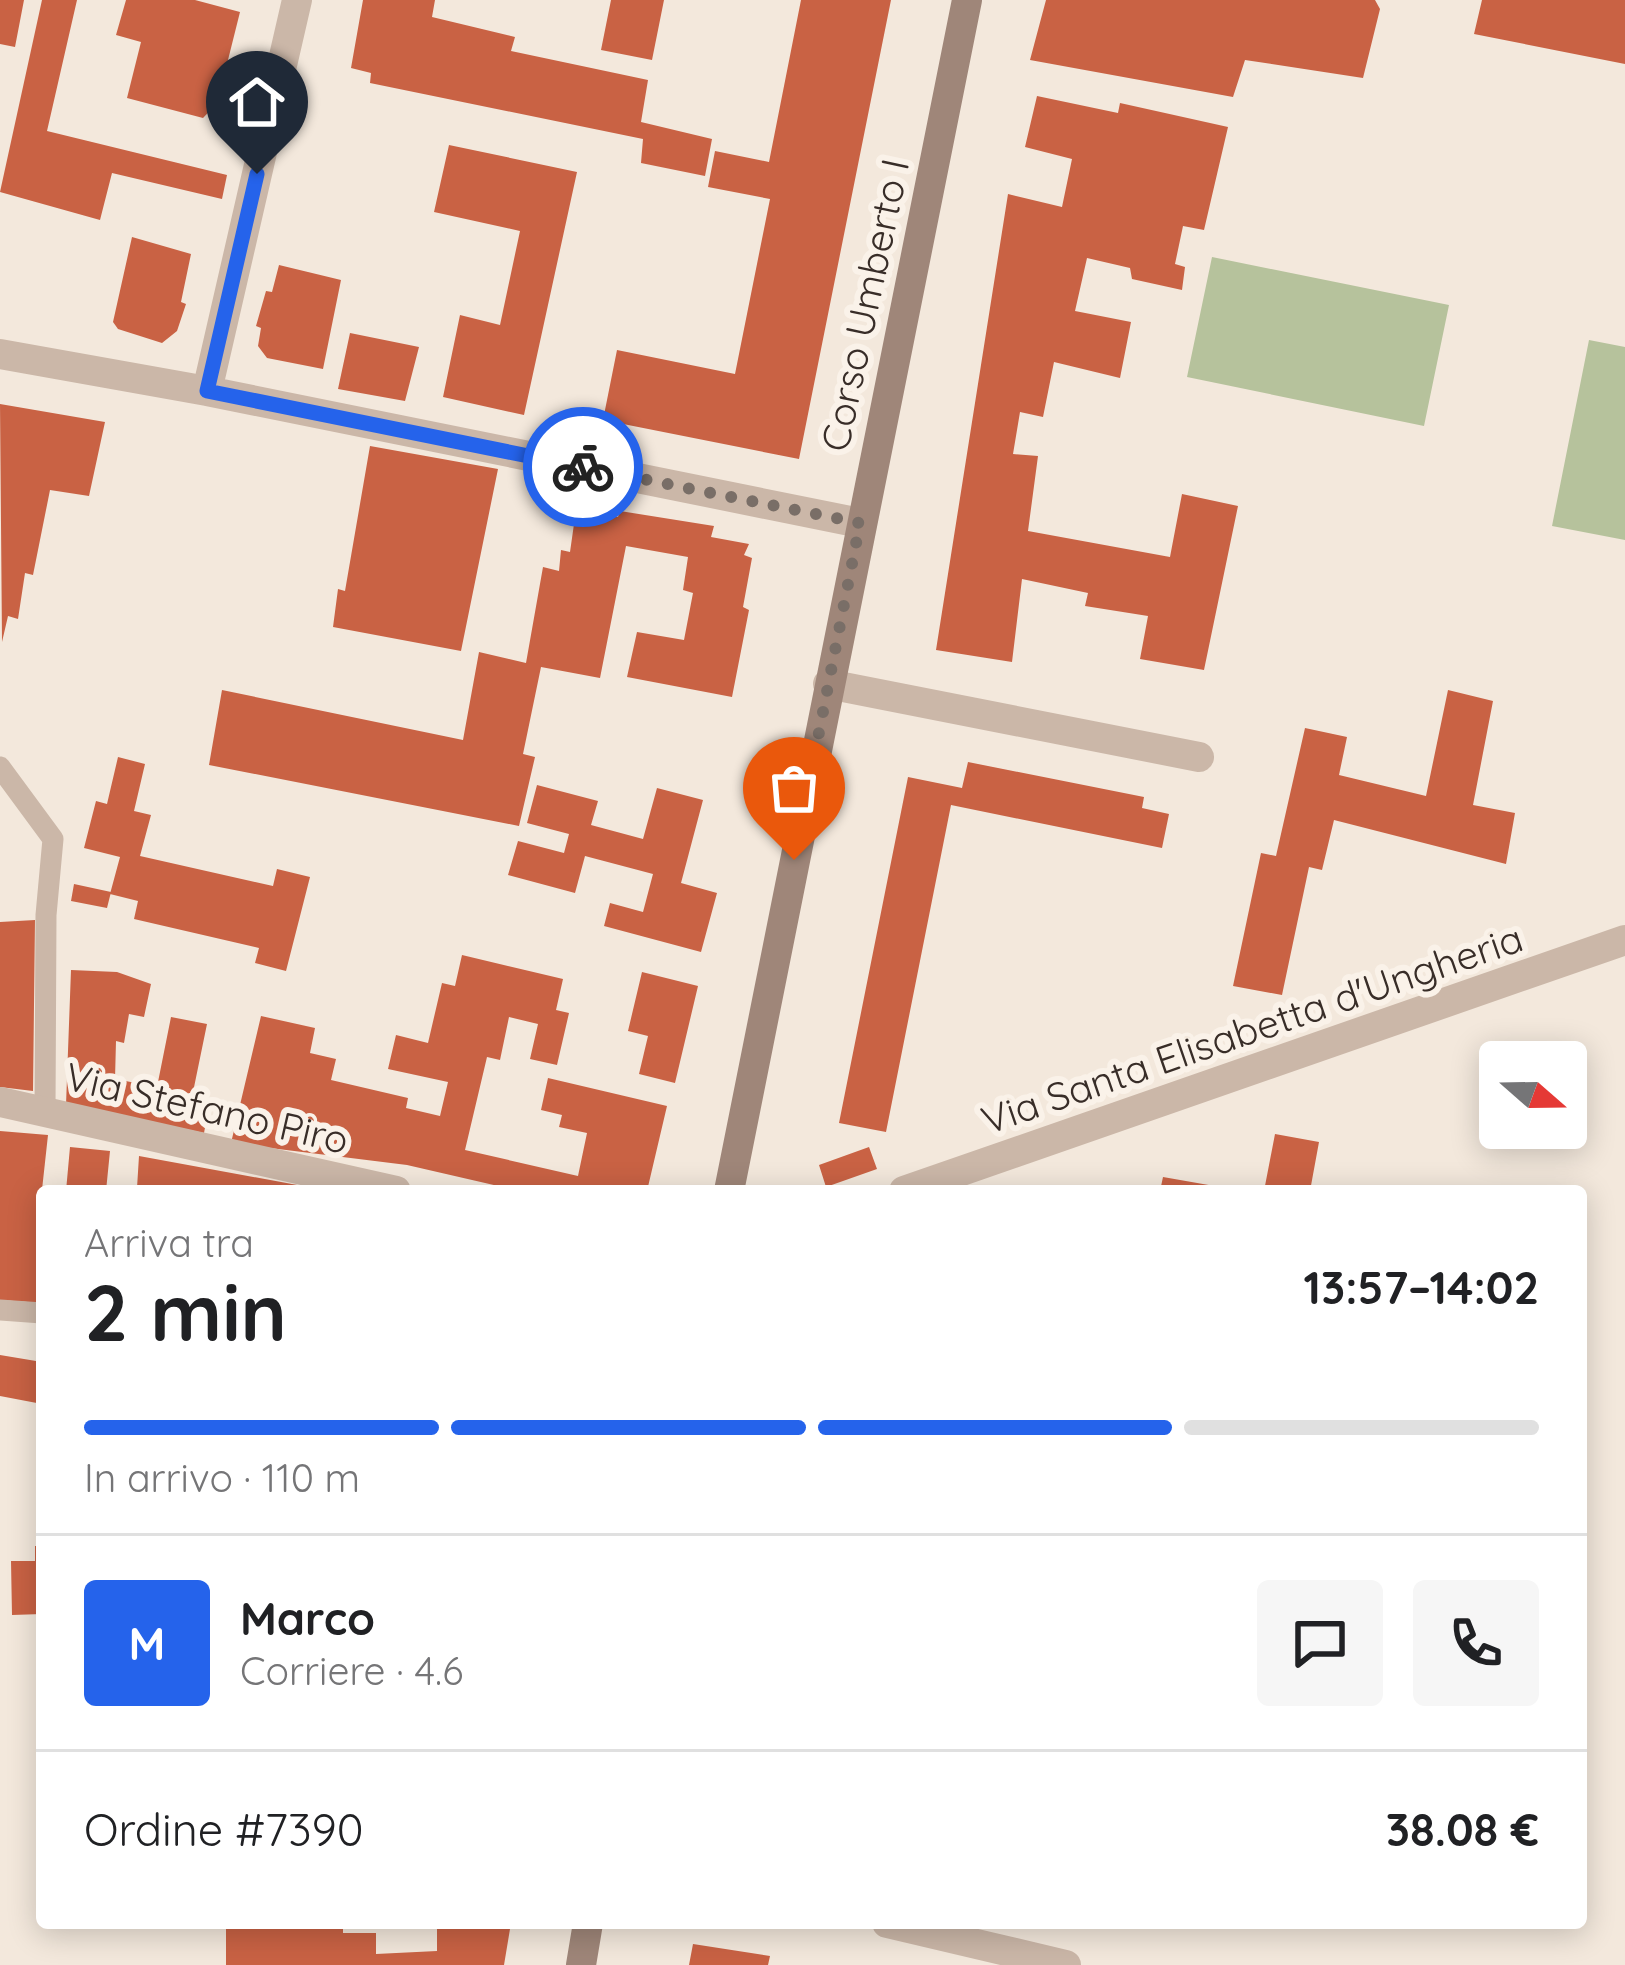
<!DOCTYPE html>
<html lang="it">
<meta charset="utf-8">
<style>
body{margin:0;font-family:Quicksand,sans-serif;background:#f6f6f6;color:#202124;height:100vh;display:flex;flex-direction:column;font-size:45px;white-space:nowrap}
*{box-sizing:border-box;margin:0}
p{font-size:39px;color:#757577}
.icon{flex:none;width:66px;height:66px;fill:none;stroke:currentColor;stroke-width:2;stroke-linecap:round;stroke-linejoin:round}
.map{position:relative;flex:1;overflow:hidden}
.panel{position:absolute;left:36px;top:1185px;width:1551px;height:744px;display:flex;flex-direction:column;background:#fff;border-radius:12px;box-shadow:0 6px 30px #0003}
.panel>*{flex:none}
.needle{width:78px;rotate:110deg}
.fabs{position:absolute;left:1479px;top:1041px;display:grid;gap:24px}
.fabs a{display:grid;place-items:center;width:108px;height:108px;border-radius:12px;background:#fff;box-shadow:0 6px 30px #0003;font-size:60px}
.pin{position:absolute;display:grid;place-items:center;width:102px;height:102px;color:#fff;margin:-123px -51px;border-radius:50% 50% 50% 0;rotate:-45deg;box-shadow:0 0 12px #0007}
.pin .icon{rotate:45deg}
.courier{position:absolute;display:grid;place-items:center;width:120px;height:120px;margin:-60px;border:9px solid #2563eb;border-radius:50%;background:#fff;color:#222;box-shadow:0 3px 15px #0007}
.head em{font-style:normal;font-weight:800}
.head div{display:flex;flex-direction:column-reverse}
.head{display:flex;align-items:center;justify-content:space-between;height:204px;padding:0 48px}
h1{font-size:78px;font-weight:800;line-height:90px}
.bar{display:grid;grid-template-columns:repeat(4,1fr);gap:18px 12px;align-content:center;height:144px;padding:0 48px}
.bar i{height:15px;border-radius:9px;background:#e0e0e0}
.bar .on{background:#2563eb}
.bar p{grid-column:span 4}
.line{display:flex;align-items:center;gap:30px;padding:0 48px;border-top:3px solid #e0e0e0}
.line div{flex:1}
.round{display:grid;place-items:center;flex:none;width:126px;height:126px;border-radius:12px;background:#f6f6f6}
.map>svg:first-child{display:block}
.green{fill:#b6c29c}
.building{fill:#c96244}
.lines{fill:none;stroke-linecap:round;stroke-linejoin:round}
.lane{stroke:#cbb7a8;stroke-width:21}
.street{stroke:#cbb7a8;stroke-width:30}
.secondary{stroke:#9f8679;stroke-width:30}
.done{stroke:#796e67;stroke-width:12;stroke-dasharray:0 21.6}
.route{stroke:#2563eb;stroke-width:15}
.labels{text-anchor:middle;stroke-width:12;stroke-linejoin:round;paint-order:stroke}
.street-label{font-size:39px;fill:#382d28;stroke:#faf2e9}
</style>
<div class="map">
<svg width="1625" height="1965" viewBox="0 0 1625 1965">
<rect width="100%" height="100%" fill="#f3e8dc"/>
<path class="green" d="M 1212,257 L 1449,305 L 1424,426 L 1187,377 Z
M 1589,340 L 1625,347 L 1625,540 L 1552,526 Z"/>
<path class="building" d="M 0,0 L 24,0 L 15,47 L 0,44 Z
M 42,0 L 77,0 L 47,131 L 227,175 L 222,199 L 112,173 L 100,220 L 0,192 Z
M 126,0 L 195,0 L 240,12 L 226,68 L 234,71 L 224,96 L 203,118 L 127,98 L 141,42 L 116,35 Z
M 363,0 L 435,0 L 432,17 L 515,37 L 511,51 L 648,80 L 641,122 L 712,139 L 705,176 L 641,163 L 643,139 L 370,83 L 371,73 L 351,68 Z
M 611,0 L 664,0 L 652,60 L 601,50 Z
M 801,0 L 891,0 L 799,459 L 603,420 L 617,350 L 735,374 L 770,199 L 708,187 L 715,151 L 769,162 Z
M 1046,0 L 1375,0 L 1380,9 L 1363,78 L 1245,60 L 1233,97 L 1030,60 Z
M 1482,0 L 1625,0 L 1625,64 L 1474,34 Z
M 1037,96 L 1118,113 L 1120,103 L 1228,127 L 1204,230 L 1183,226 L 1175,264 L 1185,267 L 1182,290 L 1132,279 L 1130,268 L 1087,258 L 1075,311 L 1131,322 L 1120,378 L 1054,362 L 1043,417 L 1020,412 L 1013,454 L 1038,456 L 1028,531 L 1170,557 L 1182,494 L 1238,506 L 1204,670 L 1140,659 L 1148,616 L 1085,606 L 1088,593 L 1022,579 L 1012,662 L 936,650 L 1008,194 L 1062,207 L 1072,159 L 1025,147 Z
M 449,145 L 577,172 L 524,415 L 443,397 L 460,315 L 500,325 L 520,231 L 434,212 Z
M 132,237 L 191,254 L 181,302 L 186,304 L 177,331 L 162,343 L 118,329 L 113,322 Z
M 279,265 L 341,280 L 323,369 L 267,358 L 258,346 L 261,328 L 256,326 L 266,291 L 272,292 Z
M 350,333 L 419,347 L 405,401 L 338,389 Z
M 0,404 L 105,422 L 89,496 L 50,490 L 33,575 L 25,573 L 18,619 L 8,616 L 2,642 Z
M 370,446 L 498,469 L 461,651 L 333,627 L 338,589 L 345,591 Z
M 576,510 L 618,517 L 620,511 L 714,526 L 711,537 L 749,544 L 744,555 L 752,558 L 743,607 L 749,610 L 732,697 L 627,677 L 637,632 L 684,640 L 693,593 L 683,590 L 688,557 L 626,546 L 600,678 L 541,667 L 523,754 L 535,757 L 519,826 L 209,765 L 222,690 L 463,740 L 479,652 L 526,663 L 543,567 L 559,571 L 561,550 L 570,552 Z
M 1448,690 L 1493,701 L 1473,805 L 1515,813 L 1506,864 L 1334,820 L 1322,870 L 1309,867 L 1282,995 L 1233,986 L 1261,853 L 1276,856 L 1305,728 L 1347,737 L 1339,775 L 1426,796 Z
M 118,757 L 145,764 L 134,811 L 151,815 L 140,856 L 273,886 L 277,869 L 310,877 L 286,971 L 255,963 L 259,948 L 134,919 L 138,901 L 110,894 L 120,857 L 84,848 L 96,801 L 107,804 Z
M 968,762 L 1144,797 L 1142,808 L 1169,814 L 1162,848 L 951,805 L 886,1132 L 839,1123 L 908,777 L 962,788 Z
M 537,785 L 598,801 L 591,825 L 643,839 L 657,788 L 703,800 L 681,883 L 717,893 L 701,952 L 604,926 L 610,903 L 643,912 L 653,874 L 585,856 L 575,893 L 508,875 L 518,841 L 564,853 L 569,834 L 527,823 Z
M 74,884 L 111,892 L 107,908 L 71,901 Z
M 35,920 L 33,1091 L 0,1087 L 0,922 Z
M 462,955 L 563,979 L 556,1010 L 569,1013 L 557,1065 L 530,1059 L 538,1024 L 509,1017 L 500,1060 L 487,1057 L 465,1150 L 578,1176 L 587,1133 L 559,1127 L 562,1115 L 541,1110 L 548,1078 L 667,1106 L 647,1191 L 520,1191 L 407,1165 L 231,1143 L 261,1016 L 315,1028 L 310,1053 L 336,1059 L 331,1080 L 408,1098 L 406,1108 L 440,1116 L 448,1082 L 388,1069 L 396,1035 L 428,1043 L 442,983 L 455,986 Z
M 71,970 L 117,972 L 151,984 L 144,1017 L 129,1014 L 124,1043 L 116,1041 L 115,1079 L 157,1087 L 171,1017 L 207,1024 L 192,1097 L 210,1101 L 204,1133 L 66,1105 Z
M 642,972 L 698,986 L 675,1083 L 639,1074 L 648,1036 L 628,1031 Z
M 0,1131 L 48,1135 L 40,1208 L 42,1303 L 0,1300 Z
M 1275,1134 L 1319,1142 L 1310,1191 L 1264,1191 Z
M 70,1147 L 110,1151 L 106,1191 L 66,1191 Z
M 869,1147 L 877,1169 L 826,1187 L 819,1165 Z
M 139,1156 L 319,1189 L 319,1191 L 145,1191 L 137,1188 Z
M 1163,1177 L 1220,1187 L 1219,1191 L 1160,1191 Z
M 0,1355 L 42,1362 L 42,1404 L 0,1396 Z
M 35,1546 L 42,1546 L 42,1614 L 12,1615 L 11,1561 L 35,1561 Z
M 226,1923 L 343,1923 L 343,1933 L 376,1933 L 376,1954 L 437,1951 L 437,1923 L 511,1923 L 504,1965 L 226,1965 Z
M 693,1944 L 770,1956 L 768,1965 L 689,1965 Z"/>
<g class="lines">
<path class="lane" d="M 0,767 L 53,839 L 46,915 L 45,1111
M 0,1310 L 42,1313"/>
<path class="street" d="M 0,354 L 207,391 L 860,523
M 207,391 L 297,0
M 828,684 L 1199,757
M 0,1102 L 396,1191
M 904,1191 L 1625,940
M 887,1923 L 1066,1965"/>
<path class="secondary" d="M 729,1191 L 967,0
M 581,1965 L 588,1923"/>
</g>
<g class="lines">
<path class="done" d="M 583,467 L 860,523 L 794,860"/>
<path class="route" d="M 257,174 L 207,391 L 583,467"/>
</g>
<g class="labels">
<g class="street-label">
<text transform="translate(865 305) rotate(-78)" y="14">Corso Umberto I</text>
<text transform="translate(1252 1029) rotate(-19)" y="14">Via Santa Elisabetta d'Ungheria</text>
<text transform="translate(207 1108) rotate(13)" y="14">Via Stefano Piro</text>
</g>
</g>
</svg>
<div class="fabs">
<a><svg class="needle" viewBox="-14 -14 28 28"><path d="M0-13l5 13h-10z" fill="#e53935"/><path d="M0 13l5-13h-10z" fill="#757577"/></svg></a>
</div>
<div class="pin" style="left:794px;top:860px;background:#ea580c"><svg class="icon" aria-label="bag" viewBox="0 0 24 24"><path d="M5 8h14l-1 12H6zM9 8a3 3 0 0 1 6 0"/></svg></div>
<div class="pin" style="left:257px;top:174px;background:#1f2937"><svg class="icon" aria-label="home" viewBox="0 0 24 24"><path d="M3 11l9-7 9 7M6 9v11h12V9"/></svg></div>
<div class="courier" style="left:583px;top:467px"><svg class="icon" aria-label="bike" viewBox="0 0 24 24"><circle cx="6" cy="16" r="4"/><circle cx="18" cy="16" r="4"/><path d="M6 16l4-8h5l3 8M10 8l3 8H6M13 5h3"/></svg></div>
<section class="panel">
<div class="head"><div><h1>2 min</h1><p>Arriva tra</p></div><em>13:57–14:02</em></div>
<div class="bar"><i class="on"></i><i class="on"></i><i class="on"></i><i></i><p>In arrivo · 110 m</p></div>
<div class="line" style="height:216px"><b class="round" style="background:#2563eb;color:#fff">M</b><div><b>Marco</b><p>Corriere · 4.6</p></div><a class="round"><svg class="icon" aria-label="chat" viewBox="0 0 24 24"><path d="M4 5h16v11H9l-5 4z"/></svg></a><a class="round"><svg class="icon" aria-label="phone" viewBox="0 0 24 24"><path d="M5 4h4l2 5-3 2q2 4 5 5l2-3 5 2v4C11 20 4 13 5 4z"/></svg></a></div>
<div class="line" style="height:156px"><div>Ordine #7390</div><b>38.08 €</b></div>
</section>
</div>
